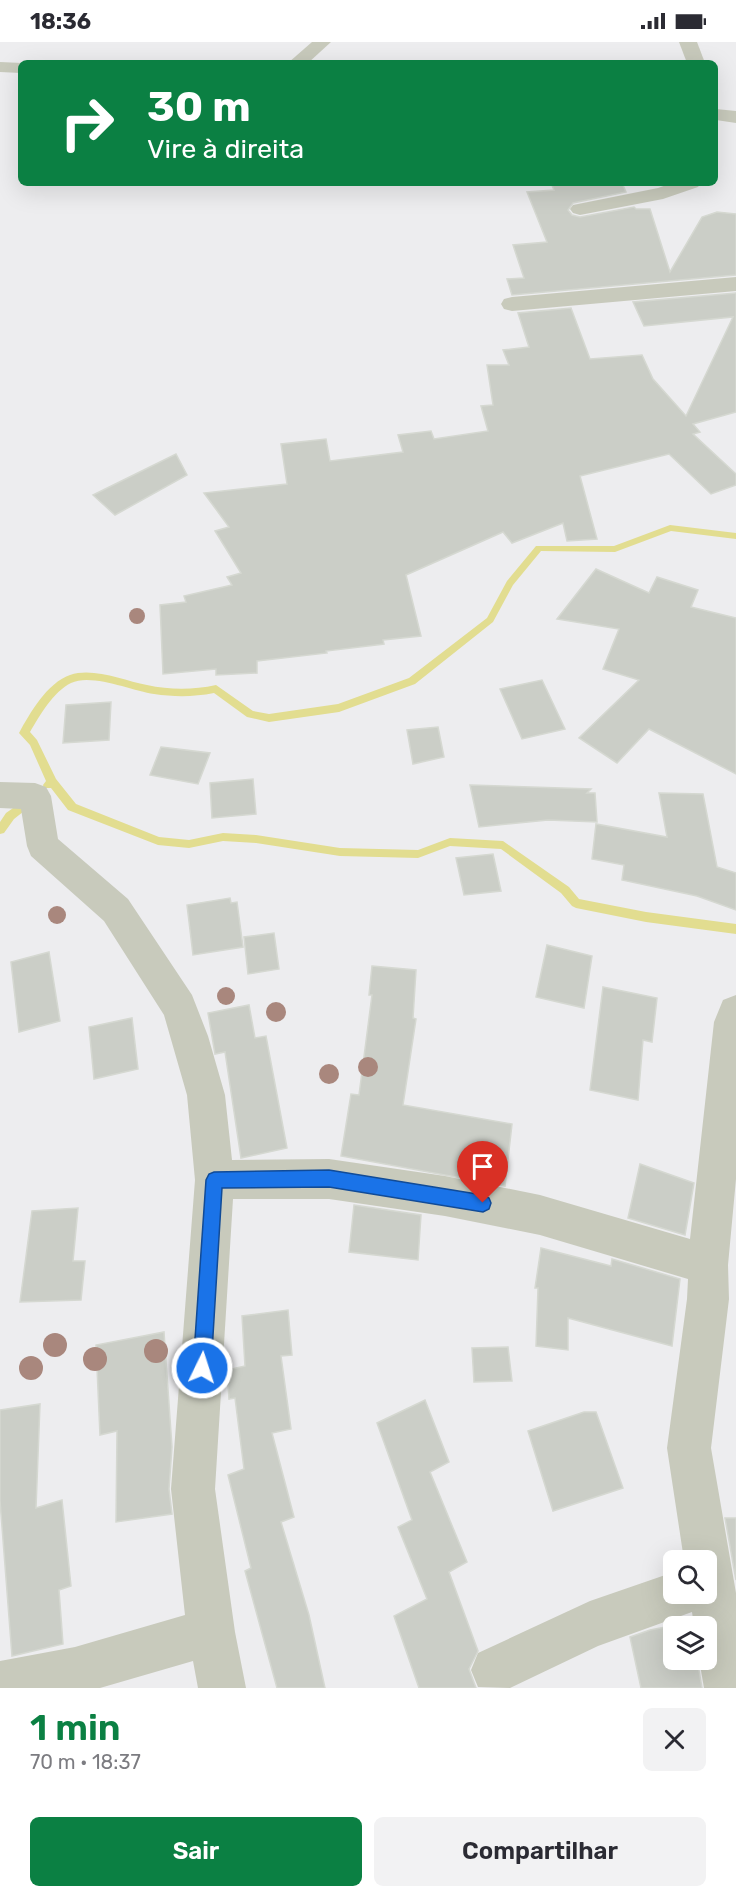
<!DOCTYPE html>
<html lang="pt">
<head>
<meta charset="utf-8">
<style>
	:root { --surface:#fff; --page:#f2f2f3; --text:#2b2b33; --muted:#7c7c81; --accent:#0b8043 }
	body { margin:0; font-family:Rubik,sans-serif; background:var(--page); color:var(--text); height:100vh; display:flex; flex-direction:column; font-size:22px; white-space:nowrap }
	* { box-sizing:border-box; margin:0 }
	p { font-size:20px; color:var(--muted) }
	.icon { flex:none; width:33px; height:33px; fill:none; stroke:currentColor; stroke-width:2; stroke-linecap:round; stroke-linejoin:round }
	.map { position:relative; height:1646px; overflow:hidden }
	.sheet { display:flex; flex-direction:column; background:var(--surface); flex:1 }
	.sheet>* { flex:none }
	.hud { position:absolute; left:18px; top:18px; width:700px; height:126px; border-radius:9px; box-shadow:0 6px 24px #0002; background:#0b8043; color:#fff; overflow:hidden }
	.controls { position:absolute; left:663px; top:1508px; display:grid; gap:12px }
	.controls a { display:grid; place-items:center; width:54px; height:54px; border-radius:9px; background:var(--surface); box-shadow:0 6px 24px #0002; font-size:30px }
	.pin { position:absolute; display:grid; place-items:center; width:51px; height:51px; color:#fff; margin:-62px -26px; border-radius:50% 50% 50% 0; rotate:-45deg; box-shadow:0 0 6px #0007 }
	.pin .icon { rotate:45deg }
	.me { position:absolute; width:66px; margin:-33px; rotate:4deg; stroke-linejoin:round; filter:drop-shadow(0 0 4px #0008) }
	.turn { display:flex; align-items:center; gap:21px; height:126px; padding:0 30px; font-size:27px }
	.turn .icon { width:78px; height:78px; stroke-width:2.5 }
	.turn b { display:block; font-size:42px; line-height:51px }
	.round { display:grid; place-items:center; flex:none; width:63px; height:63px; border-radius:9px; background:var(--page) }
	.headline { display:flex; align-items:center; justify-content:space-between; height:102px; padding:0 30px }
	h1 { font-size:36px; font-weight:600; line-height:45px; color:var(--accent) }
	.button { display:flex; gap:12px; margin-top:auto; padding:12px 30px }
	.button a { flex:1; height:69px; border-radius:9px; background:var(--accent); color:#fff; font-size:24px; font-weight:600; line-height:69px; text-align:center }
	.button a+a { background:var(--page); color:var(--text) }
	.status { display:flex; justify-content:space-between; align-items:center; height:42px; padding:0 30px; background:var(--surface); direction:ltr }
	.status svg { height:16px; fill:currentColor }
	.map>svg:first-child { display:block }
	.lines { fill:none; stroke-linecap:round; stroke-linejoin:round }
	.stream { fill:#e2dd90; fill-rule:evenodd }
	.building { fill:#cbcec7; stroke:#d5d8d1; stroke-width:1.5 }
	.street { fill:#c8cabc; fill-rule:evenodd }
	.tree { fill:#a9877d }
	.route { fill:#1a73e8; stroke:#114b97; stroke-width:1.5 }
</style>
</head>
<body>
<div class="status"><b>18:36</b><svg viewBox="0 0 49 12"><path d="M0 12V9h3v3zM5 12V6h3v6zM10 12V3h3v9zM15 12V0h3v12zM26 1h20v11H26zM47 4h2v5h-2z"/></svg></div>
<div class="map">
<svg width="736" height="1646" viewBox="0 0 736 1646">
	<rect width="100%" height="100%" fill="#ededef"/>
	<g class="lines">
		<g class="stream">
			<path d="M 670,483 L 736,491 L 736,497 L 671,489 L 615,510 L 541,509 L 513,543 L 493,580 L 415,642 L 339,670 L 269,680 L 247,675 L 214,651 C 194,655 174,655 154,652 C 132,649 92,631 71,641 C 53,650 40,673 30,690 L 37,698 L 56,737 L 76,762 L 159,795 L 189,798 L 223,791 L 256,793 L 340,806 L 418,808 L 450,796 L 503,799 L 569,845 L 579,857 L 646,870 L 736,882 L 736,892 L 646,880 L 576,866 L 572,864 L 561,851 L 501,807 L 450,804 L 418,816 L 340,814 L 256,801 L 223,799 L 189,806 L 158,803 L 68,768 L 51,746 L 44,746 L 43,743 L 46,739 L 30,703 L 19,691 C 30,671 47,641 70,633 C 94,625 124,639 147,643 C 170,648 193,648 216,643 L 253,669 L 269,672 L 338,662 L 409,636 L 487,576 L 507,539 L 536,504 L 614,504 Z"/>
			<polygon points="29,755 33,756 34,759 33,762 14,777 4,791 0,792 0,780 6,771"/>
		</g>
	</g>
	<g class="building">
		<polygon points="551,141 622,141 626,150 573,161 568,168 572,173 580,175 634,165 636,167 650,167 670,230 702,175 717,170 736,172 736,233 512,253 507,237 524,236 513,203 547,200 527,150 554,148"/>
		<polygon points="736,251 736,370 693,382 700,390 693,392 736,432 736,443 711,452 669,412 580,434 597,497 567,499 563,481 512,501 503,490 406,533 421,594 383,598 384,602 326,609 327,611 257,619 257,631 216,633 216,627 163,632 160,563 186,560 184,554 232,543 227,535 241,531 215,489 229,485 204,451 287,442 281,402 326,397 330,419 403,410 398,393 431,389 434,397 488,389 481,364 493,363 487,323 509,323 503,308 529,305 518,271 571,266 590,317 642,313 653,337 686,374 733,275 644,284 633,260"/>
		<polygon points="176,412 187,433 115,473 93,453"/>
		<polygon points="596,527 649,551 657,535 698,548 691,565 736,576 736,732 649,687 617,721 579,696 639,638 603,627 619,587 557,577"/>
		<polygon points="542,638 565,687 522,697 500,647"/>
		<polygon points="111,660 109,698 63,701 66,663"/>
		<polygon points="438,685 444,715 413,722 407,688"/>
		<polygon points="161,705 210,711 198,742 150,733"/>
		<polygon points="253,737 256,772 212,776 210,741"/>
		<polygon points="470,743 591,747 587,751 595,751 597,780 548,778 479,785"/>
		<polygon points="659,751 703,752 717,825 736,831 736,868 697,854 622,838 624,823 592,817 596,782 667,795"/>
		<polygon points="493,812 501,849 464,853 456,816"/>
		<polygon points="230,856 231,861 237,860 243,905 193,913 187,863"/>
		<polygon points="274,891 279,927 248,932 244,895"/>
		<polygon points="547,903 592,914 584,966 536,955"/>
		<polygon points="49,910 60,979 19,990 11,920"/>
		<polygon points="372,924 416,928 413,976 416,977 403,1063 512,1082 505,1144 341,1114 351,1052 359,1053 372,953 369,953"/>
		<polygon points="603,945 657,956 652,1000 643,998 638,1058 590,1048"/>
		<polygon points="249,963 255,996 266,994 287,1106 241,1116 225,1010 215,1012 208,971"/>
		<polygon points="132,976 138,1027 94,1037 89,985"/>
		<polygon points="640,1122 694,1141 685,1193 628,1176"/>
		<polygon points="354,1163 421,1173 418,1218 349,1210"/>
		<polygon points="78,1166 73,1219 85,1219 81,1258 20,1260 32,1169"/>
		<polygon points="541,1206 611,1224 612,1217 680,1237 672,1304 568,1276 568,1308 536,1304 538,1246 535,1246"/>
		<polygon points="288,1268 292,1313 281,1314 291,1387 272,1391 294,1475 281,1480 309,1573 325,1646 277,1646 245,1529 251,1526 228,1433 244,1427 235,1356 229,1357 227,1328 245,1324 242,1274"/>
		<polygon points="164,1290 172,1405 169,1447 172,1472 116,1480 117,1389 100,1393 96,1303"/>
		<polygon points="508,1305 512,1339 474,1340 472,1306"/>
		<polygon points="425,1358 449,1420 430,1430 467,1520 449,1530 478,1609 469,1627 476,1646 419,1646 394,1574 427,1557 398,1485 412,1478 377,1381"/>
		<polygon points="40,1362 36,1466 62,1458 71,1544 59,1548 63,1602 12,1614 0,1459 0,1368"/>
		<polygon points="584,1370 596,1370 623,1446 553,1469 528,1389"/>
		<polygon points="725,1476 736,1476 736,1538"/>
		<polygon points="691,1580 692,1584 674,1584 674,1617 697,1617 702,1646 641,1646 630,1595 650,1588"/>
	</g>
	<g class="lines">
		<g class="street">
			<polygon points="312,0 331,0 308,21 288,21"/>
			<polygon points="679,0 697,0 705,21 687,21"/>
			<polygon points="0,20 22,21 21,31 0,30"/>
			<polygon points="716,67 736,69 736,81 716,78"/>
			<polygon points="672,141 701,141 698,145 663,157 580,173 573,171 570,167 573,163 658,146"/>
			<polygon points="736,235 736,249 512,269 504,267 501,262 504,257 512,255"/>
			<polygon points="0,740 35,741 46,745 51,754 58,797 128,857 192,953 208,994 225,1053 232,1118 329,1117 445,1134 540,1153 690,1197 714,980 723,958 736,953 736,1137 728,1223 729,1257 711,1406 736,1551 736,1646 704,1646 699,1617 706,1617 706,1584 694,1584 692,1570 598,1604 510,1646 478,1645 471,1628 478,1611 590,1559 674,1530 674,1551 706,1551 706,1518 684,1518 667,1406 687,1257 688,1237 540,1193 445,1174 329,1157 233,1157 215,1447 235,1590 246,1646 198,1646 193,1619 100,1646 0,1646 0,1619 75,1605 185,1573 171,1447 195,1138 187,1053 164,973 104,879 31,814 27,804 21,767 0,766"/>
		</g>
	</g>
	<g class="tree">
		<circle cx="137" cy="574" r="8"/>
		<circle cx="57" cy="873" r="9"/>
		<circle cx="226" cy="954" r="9"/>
		<circle cx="276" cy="970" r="10"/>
		<circle cx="368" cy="1025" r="10"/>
		<circle cx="329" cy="1032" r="10"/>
		<circle cx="55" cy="1303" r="12"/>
		<circle cx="156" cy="1309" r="12"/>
		<circle cx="95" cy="1317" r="12"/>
		<circle cx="31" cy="1326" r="12"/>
	</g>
	<polygon class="route" points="329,1128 483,1153 489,1156 491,1161 489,1167 483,1170 329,1145 222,1146 211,1326 208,1332 202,1335 196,1332 193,1326 206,1138 209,1132 214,1130"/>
</svg>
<div class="controls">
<a><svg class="icon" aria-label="search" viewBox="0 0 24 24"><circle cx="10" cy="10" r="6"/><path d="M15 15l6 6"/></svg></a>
<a><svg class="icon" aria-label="layers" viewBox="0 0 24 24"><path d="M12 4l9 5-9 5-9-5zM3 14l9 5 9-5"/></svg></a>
</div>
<div class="pin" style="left:483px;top:1161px;background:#d93025"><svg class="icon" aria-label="arrive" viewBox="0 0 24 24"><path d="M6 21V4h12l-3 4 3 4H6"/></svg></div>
<svg class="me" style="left:202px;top:1326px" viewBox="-20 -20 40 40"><circle r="17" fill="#1a73e8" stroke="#fff" stroke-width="3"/><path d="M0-11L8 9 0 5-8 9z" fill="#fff"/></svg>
<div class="hud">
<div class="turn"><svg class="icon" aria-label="right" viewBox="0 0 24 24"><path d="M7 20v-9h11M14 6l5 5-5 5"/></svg><div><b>30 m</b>Vire à direita</div></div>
</div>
</div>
<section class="sheet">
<div class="headline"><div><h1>1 min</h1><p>70 m · 18:37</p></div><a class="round"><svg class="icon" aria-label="close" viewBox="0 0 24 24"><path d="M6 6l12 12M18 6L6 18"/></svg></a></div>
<div class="button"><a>Sair</a><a>Compartilhar</a></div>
</section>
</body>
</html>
